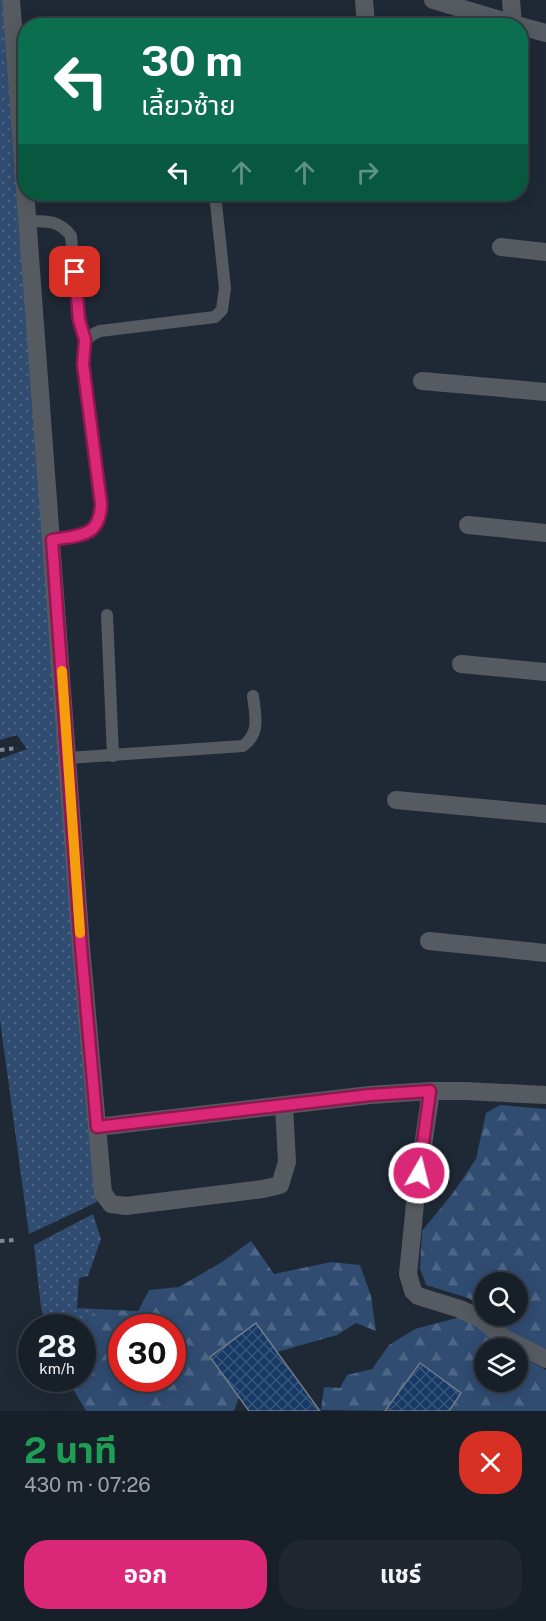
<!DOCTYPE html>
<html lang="th">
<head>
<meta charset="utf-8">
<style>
	:root { --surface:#171f28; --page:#202730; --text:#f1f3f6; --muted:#9ea2a8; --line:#363d45; --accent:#db2777 }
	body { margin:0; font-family:"Public Sans","Noto Sans Thai",sans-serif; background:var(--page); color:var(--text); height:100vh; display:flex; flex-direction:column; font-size:22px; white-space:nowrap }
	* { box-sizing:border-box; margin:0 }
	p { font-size:20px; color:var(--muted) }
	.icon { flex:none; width:33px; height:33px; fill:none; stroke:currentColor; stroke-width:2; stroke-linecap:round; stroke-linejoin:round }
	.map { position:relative; height:1411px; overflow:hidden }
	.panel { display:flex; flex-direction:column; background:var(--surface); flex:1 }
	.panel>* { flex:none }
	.hud { position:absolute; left:18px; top:18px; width:510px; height:183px; border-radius:24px; box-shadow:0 3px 15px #0003,0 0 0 2px var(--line); background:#0b6e4f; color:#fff; overflow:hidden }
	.controls { position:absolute; left:474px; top:1272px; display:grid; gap:12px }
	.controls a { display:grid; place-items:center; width:54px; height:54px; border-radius:50%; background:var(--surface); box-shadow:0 3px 15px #0003,0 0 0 2px var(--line); font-size:30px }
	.speed { position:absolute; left:18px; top:1314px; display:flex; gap:12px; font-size:30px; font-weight:700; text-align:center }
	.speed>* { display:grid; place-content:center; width:78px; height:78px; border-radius:50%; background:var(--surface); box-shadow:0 3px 15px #0003,0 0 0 2px var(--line); line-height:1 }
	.speed small { font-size:15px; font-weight:400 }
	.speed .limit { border:9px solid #d22; background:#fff; color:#111 }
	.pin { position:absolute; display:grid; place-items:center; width:51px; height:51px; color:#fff; margin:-26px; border-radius:12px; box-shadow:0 3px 9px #0006 }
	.me { position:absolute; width:66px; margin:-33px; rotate:8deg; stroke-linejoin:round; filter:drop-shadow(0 0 4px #0008) }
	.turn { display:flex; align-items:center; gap:21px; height:126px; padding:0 24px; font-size:27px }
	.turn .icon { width:78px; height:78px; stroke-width:2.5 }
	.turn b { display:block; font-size:42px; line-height:51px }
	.lanes { display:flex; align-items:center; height:57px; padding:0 24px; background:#0003; justify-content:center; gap:30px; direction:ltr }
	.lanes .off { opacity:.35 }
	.round { display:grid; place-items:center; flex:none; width:63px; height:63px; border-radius:24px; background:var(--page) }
	.head { display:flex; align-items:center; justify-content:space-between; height:102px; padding:0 24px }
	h1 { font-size:36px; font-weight:700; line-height:45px; color:#1e9e55 }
	.action { display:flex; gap:12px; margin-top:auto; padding:12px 24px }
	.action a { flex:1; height:69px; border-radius:24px; background:var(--accent); color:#fff; font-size:24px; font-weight:700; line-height:69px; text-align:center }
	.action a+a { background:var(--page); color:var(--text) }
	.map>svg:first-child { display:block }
	.grass { fill:url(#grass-dots) }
	.forest { fill:url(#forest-firs); fill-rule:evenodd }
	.building { fill:url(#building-cross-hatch); stroke:#707b8a; stroke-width:1.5 }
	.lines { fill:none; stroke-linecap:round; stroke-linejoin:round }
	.path { stroke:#7f8892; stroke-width:4; stroke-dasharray:4.5 4.5; stroke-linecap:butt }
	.lane { stroke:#565b61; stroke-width:12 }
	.street { stroke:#565b61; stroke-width:18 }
	.route-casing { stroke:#8e194d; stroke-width:15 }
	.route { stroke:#db2777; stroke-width:10 }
	.slow { stroke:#f59e0b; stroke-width:10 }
</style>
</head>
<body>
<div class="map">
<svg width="546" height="1411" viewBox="0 0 546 1411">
	<defs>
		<pattern id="grass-dots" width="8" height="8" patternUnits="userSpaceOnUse" patternTransform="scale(1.5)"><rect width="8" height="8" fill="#304c71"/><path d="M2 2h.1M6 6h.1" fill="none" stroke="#4e6686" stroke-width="1.8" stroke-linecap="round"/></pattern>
		<pattern id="forest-firs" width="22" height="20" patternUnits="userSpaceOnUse" patternTransform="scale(1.5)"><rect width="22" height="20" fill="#304c71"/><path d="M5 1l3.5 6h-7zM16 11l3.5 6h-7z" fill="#4e6686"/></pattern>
		<pattern id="building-cross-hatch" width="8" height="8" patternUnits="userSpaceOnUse" patternTransform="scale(1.5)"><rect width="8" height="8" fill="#173965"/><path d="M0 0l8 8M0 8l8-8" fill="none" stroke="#39567c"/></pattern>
	</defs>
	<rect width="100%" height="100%" fill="#1f2935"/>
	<g class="grass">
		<polygon points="0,0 2,0 68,862 97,1202 29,1234 0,1020 0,759 27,749 17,735 0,740"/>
		<polygon points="93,1214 101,1239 88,1276 79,1278 77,1308 96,1309 82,1327 46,1327 41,1307 34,1245"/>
	</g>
	<g class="forest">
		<polygon points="500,1105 546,1109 546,1349 507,1330 493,1316 518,1316 518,1282 484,1282 484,1307 468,1298 426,1285 420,1268 422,1231 453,1193 476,1159 486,1113"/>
		<path d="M 251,1241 L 274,1274 L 331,1262 L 360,1265 L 371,1296 L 376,1331 L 356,1323 L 337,1335 L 277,1352 L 256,1324 L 210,1357 L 239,1397 L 234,1411 L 86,1411 L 70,1384 L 70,1379 L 82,1378 L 82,1327 L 96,1309 L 138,1311 L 149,1290 L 179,1287 L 222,1262 ZM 122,1328 L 172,1328 L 172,1378 L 122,1378 Z"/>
		<polygon points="460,1317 483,1329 508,1348 484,1348 484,1382 518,1382 518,1355 546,1370 546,1411 449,1411 420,1363 385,1411 321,1410 324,1387 340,1388 347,1375 372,1369 389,1345 415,1329"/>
	</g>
	<g class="building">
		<polygon points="256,1323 277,1352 320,1411 249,1411 210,1357"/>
		<polygon points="420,1363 461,1393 449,1411 385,1411"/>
	</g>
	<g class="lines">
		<g class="path">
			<polyline points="0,750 18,748"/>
			<polyline points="0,1241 15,1240"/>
		</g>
		<g class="lane">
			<path d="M 28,221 C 46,221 59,220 71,236 L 77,304 L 85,341"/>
			<path d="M 52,540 C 79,535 100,538 101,504 L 83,364 C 82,348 83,337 100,331 L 215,317 L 222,310 L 225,288 L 215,194"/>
			<polyline points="107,615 113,756"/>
			<path d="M 68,758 L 243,746 C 261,733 255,715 253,696"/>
		</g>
		<g class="street">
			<polyline points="11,0 81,947 103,1193 111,1204 126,1206 263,1189 280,1185 287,1162 284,1106"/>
			<polyline points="364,0 366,26"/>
			<polyline points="433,0 520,26"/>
			<polyline points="511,0 513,24"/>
			<polyline points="520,26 546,33"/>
			<polyline points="501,247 546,252"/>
			<polyline points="422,381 546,392"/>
			<polyline points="468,525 546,533"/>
			<polyline points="461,664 546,672"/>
			<polyline points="396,800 546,814"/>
			<polyline points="429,941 546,953"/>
			<polyline points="431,1091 416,1194 408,1274 413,1291 418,1296 460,1309 481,1319 504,1338 546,1359"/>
			<polyline points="97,1127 370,1095 431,1091 465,1091 546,1095"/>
		</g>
	</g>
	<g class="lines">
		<defs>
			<path id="route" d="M 75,272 L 79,320 L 85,340 L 83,364 L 101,504 C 100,538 79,535 52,540 L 81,947 L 97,1127 L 370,1095 L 430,1091 L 419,1173"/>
		</defs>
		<use href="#route" class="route-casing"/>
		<use href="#route" class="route"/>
		<polyline class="slow" points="62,671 80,933"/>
	</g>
</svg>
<div class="controls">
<a><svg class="icon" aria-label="search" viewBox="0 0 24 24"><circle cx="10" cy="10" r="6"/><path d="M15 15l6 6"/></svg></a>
<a><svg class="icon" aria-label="layers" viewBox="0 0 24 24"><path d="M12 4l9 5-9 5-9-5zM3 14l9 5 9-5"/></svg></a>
</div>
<div class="speed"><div>28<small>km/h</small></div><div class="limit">30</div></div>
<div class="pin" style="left:75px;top:272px;background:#d93025"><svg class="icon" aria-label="arrive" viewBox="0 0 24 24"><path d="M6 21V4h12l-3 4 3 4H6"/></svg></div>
<svg class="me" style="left:419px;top:1173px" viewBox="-20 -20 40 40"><circle r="17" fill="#db2777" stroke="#fff" stroke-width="3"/><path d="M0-11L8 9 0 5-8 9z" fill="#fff"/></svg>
<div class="hud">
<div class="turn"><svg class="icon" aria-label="left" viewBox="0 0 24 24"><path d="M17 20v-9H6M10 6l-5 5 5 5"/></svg><div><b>30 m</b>เลี้ยวซ้าย</div></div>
<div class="lanes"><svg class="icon" aria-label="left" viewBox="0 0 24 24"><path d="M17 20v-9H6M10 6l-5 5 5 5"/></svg><svg class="icon off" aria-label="ahead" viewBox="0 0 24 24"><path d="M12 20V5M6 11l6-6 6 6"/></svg><svg class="icon off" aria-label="ahead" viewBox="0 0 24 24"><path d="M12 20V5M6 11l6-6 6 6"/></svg><svg class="icon off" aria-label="right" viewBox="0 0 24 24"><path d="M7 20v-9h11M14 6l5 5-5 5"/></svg></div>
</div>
</div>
<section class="panel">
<div class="head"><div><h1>2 นาที</h1><p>430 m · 07:26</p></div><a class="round" style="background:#d93025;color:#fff"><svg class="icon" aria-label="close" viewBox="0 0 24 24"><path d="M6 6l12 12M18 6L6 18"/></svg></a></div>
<div class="action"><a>ออก</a><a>แชร์</a></div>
</section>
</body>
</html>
